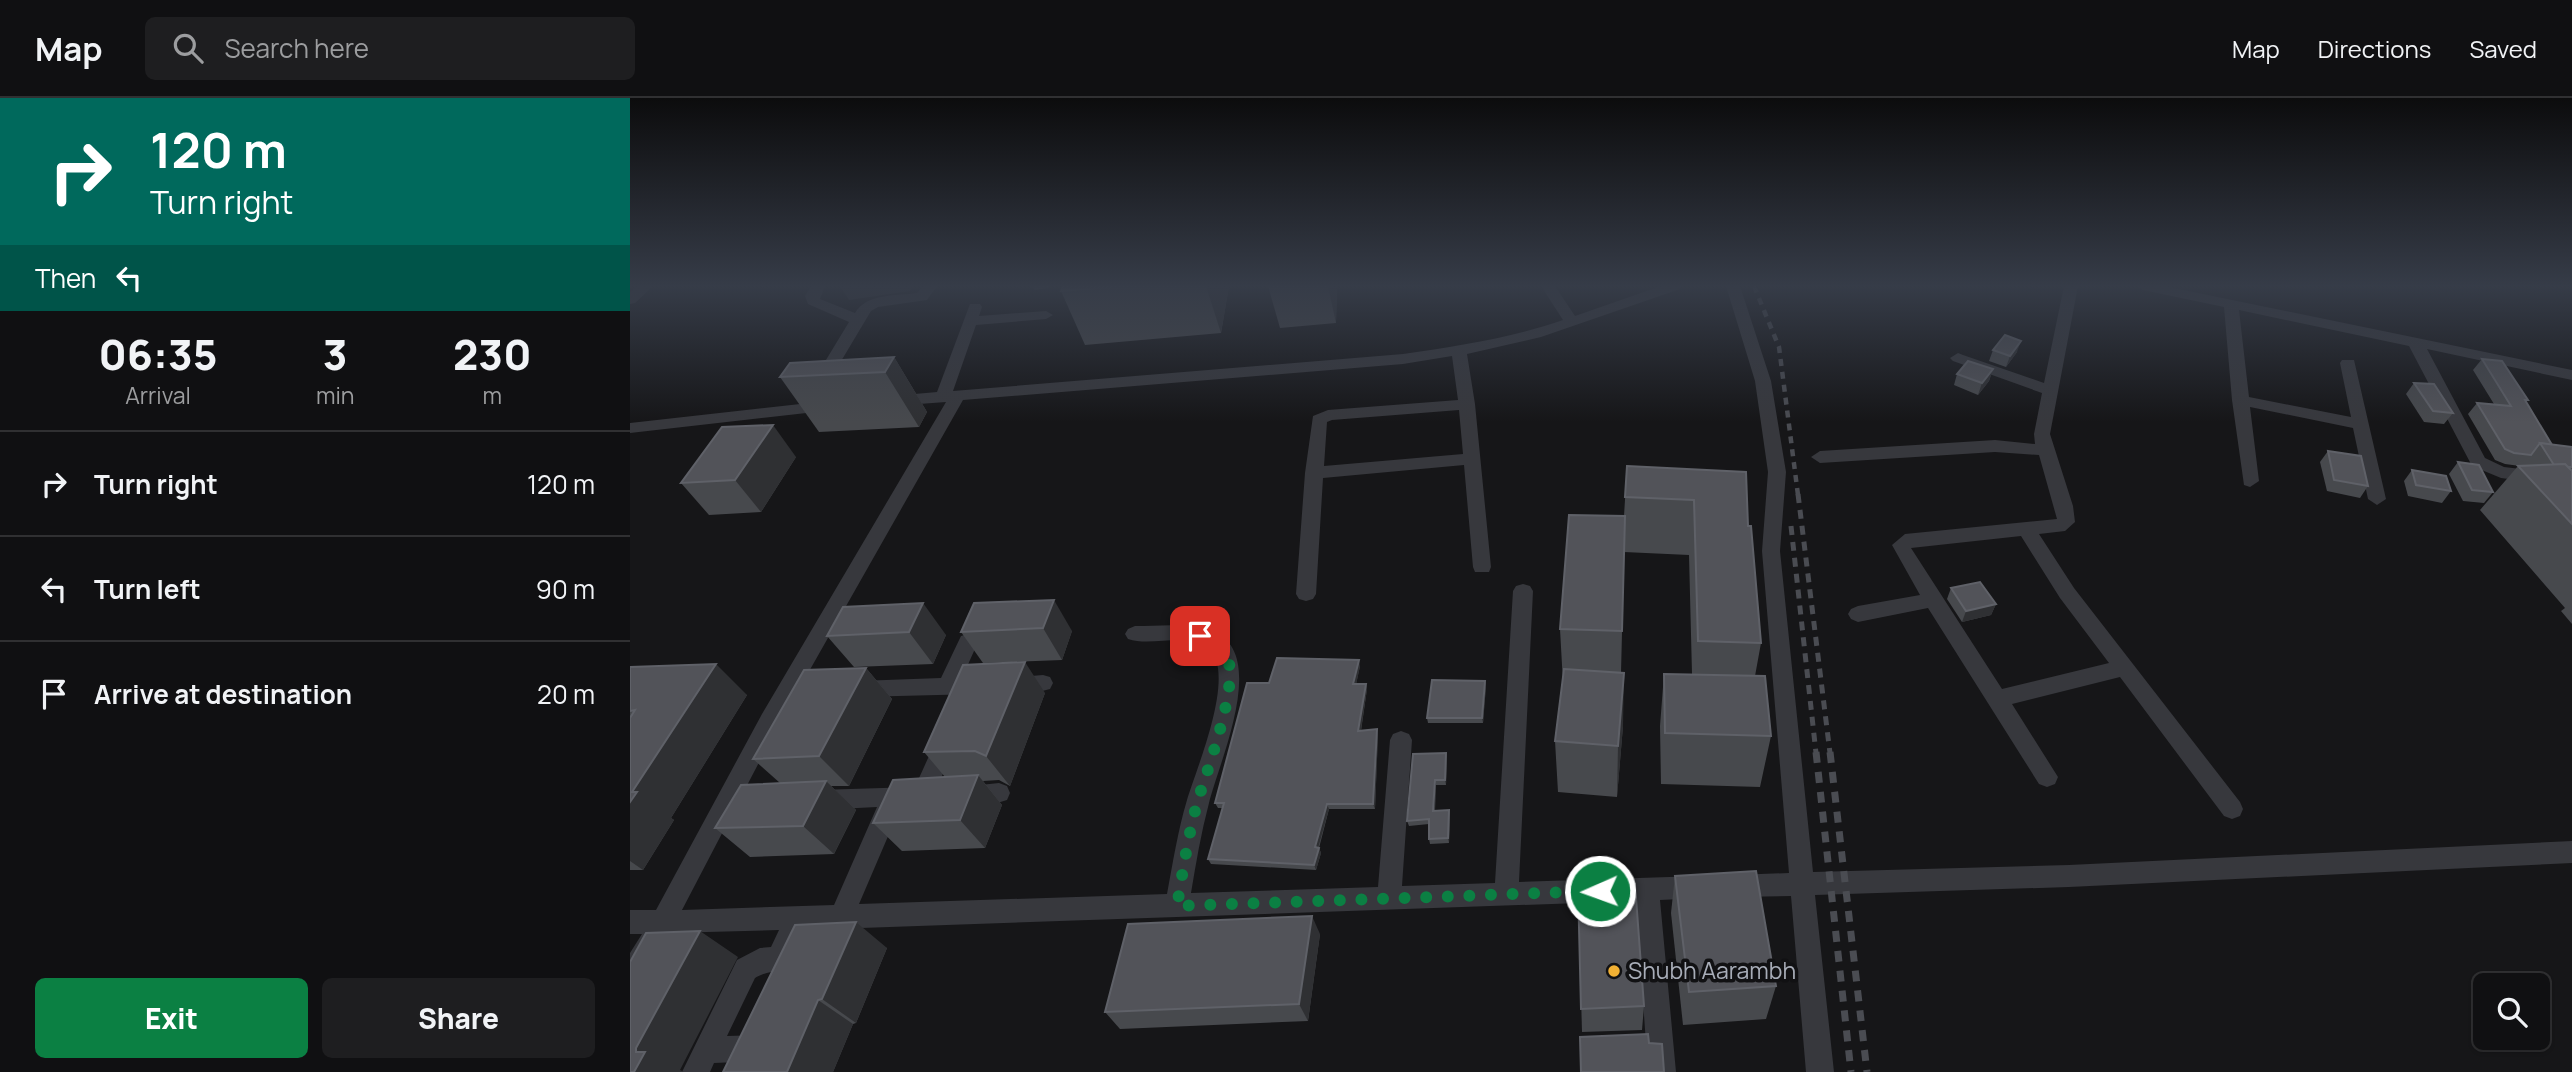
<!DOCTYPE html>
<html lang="en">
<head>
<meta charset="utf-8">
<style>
	:root { --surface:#101012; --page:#1e1e20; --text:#f1f3f6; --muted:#9c9d9f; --line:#303032; --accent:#0b8043 }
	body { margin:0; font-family:Manrope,sans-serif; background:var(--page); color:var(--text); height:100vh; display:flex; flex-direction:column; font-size:26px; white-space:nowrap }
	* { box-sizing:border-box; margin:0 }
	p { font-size:23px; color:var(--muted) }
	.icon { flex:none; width:38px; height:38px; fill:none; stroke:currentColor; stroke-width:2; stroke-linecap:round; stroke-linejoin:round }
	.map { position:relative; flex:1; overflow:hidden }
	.details { display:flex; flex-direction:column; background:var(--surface); width:630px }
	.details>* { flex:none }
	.banner { background:#00695c; color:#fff; overflow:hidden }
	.tools { position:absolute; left:1843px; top:875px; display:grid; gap:14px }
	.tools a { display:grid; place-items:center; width:77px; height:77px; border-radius:10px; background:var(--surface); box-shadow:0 2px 5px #0004,0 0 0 2px var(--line); font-size:35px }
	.pin { position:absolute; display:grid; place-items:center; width:60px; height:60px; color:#fff; margin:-30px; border-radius:14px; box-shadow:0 4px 10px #0006 }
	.me { position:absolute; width:77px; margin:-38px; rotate:268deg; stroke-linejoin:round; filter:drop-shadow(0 0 5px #0008) }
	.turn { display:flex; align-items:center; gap:24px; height:147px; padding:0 35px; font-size:32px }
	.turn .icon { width:91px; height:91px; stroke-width:2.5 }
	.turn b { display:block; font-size:49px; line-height:60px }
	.then { display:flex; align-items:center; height:66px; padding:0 35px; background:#0003; gap:14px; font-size:26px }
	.eta { display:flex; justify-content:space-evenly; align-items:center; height:119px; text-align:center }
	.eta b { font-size:42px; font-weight:800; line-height:49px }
	.button { display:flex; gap:14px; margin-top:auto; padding:14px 35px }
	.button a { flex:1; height:80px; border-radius:10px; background:var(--accent); color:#fff; font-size:28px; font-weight:800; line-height:80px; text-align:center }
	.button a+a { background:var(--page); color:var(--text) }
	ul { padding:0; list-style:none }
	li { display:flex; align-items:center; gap:21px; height:105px; padding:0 35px; border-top:2px solid var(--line) }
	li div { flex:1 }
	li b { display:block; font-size:26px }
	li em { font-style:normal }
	header { display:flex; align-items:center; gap:42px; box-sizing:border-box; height:98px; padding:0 35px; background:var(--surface); border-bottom:2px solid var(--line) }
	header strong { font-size:33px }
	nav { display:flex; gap:38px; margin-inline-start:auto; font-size:24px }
	.search { width:490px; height:63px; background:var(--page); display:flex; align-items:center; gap:18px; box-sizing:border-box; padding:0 24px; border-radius:10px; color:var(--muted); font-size:26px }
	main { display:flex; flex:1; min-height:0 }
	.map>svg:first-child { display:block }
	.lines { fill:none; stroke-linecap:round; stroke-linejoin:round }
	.minor { fill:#37383d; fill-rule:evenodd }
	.rail-far2 { stroke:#4a4c52; stroke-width:4.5; stroke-dasharray:7 6; stroke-linecap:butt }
	.rail-far1 { stroke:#4a4c52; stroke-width:5; stroke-dasharray:9 7; stroke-linecap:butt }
	.rail { stroke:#4a4c52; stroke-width:7; stroke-dasharray:11 9; stroke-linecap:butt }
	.wall { fill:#47494d }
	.shaded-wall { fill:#2f3033 }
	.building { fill:#525359; stroke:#5f6168; stroke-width:2 }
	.route { stroke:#0b8043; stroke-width:12; stroke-dasharray:0 21.6 }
	.poi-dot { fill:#f2b134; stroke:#111113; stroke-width:2.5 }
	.labels { text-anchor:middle; stroke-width:7; stroke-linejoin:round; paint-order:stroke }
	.near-poi-label { font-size:23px; fill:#a8adb8; stroke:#111113; text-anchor:start }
</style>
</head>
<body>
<header>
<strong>Map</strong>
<div class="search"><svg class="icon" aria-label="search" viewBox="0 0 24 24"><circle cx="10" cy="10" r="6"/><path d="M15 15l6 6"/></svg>Search here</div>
<nav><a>Map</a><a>Directions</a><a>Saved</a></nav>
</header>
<main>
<section class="details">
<div class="banner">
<div class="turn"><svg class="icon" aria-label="right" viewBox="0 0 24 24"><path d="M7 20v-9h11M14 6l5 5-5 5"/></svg><div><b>120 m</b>Turn right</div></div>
<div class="then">Then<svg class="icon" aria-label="left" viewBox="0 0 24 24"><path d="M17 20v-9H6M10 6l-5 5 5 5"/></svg></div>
</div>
<div class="eta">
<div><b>06:35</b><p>Arrival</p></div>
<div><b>3</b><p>min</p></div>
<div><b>230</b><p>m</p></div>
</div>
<ul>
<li><svg class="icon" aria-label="right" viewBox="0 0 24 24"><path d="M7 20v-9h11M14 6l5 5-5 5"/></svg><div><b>Turn right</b></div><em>120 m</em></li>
<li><svg class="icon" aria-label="left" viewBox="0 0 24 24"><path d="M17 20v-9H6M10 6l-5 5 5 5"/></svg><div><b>Turn left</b></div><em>90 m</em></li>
<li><svg class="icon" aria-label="arrive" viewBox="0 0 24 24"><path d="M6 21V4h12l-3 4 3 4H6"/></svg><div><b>Arrive at destination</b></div><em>20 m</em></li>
</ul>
<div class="button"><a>Exit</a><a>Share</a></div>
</section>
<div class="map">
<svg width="1942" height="974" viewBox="0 0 1942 974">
	<rect width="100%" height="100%" fill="#161618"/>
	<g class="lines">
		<g class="minor">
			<polygon points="7,188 23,188 5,205 0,206 0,194"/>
			<path d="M 181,188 L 195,188 L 190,201 L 225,215 C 237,195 266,198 287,195 L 293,188 L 307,188 L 297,202 L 248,209 L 241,213 L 198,285 L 190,290 L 182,285 L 219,224 L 178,206 L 175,198 Z"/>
			<path d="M 911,188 L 925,188 L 945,218 L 1031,188 L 1052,188 L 1050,191 L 911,239 L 837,256 L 845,306 L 861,469 L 859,474 L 845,474 L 843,469 L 834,367 L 693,380 L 686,496 L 683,501 L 676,503 L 669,501 L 666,496 L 675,375 L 683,318 L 698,312 L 828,302 L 822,258 L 773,266 L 333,302 L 148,628 L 52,812 L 204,807 L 247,709 L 188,712 L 180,709 L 177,702 L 180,695 L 188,692 L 285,689 L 308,638 L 316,635 L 324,638 L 327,644 L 300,705 L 271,708 L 229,806 L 537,796 C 543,764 548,732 557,702 C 566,671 609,572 577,549 C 555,534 522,549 498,541 L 495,536 L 498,531 L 505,528 C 532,528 565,523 590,537 C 635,565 588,667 579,705 C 571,735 566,765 561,795 L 748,789 L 760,642 L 763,636 L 771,633 L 779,636 L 782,642 L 772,788 L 865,785 L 883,493 L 886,488 L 893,486 L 900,488 L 903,493 L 889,784 L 1070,778 L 1079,781 L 1082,789 L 1079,797 L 1070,800 L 1030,802 L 1046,974 L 1018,974 L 1006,803 L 174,832 L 167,849 L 181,855 L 185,864 L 181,873 L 172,876 C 158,871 137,872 125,880 L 97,938 L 131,937 L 140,941 L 144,950 L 140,959 L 131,963 L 84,965 L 80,974 L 52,974 L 107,862 L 130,850 L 141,849 L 149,832 L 39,835 L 9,888 L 0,892 L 0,855 L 12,836 L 0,836 L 0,812 L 26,812 L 132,616 L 316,304 L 262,308 L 254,303 L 262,298 L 307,294 L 340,206 L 350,206 L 352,209 L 349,218 L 416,213 L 423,217 L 416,221 L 346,227 L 323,293 L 773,256 C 827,248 881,240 933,222 ZM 829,312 L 833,356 L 694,368 L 697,324 L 702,322 Z"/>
			<polygon points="1096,188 1110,188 1141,283 1156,374 1150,453 1183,774 1439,767 1942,743 1942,765 1439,789 1185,797 1204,974 1176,974 1161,798 1104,799 1095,796 1092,788 1095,780 1104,777 1159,775 1132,453 1138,374 1125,283"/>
			<path d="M 1434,188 L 1448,188 L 1420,336 L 1443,408 L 1445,424 L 1435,433 L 1409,436 L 1444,490 L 1610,704 L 1613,711 L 1610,718 L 1602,721 L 1594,718 L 1490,579 L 1382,606 L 1428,679 L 1425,686 L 1417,689 L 1409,686 L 1298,510 L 1228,524 L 1221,521 L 1218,516 L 1221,511 L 1228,508 L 1290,497 L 1262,447 L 1275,436 L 1427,421 L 1409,357 L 1365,354 L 1190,365 L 1181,359 L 1190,353 L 1365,342 L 1405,346 L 1404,336 L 1412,295 L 1323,263 L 1320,260 L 1328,255 L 1333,257 L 1414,285 ZM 1391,438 L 1430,500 L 1479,565 L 1372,591 L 1281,450 Z"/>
			<polygon points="1506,188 1534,188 1942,272 1942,282 1797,251 1855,360 1874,369 1942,377 1942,389 1871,380 1842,368 1779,248 1609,212 1619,299 1721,319 1710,265 1712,262 1724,262 1756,401 1747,407 1738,401 1723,330 1620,309 1629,383 1620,389 1614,387 1602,302 1594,209 1513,192"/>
			<polygon points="197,303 205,308 203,312 0,335 0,325"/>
			<polygon points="338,536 345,538 348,544 332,580 355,582 358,588 355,594 348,596 228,599 221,597 218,591 221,585 228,583 311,580 331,538"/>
			<path d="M 413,577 L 420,579 L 423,585 L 420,591 C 407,595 388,596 375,592 L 372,586 L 375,580 Z"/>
			<path d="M 369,685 L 377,688 L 380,695 L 377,702 C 364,707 345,708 331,703 L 328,696 L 331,689 Z"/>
		</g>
		<polyline class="rail-far2" points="1124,188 1149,249 1168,397"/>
		<g class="rail-far1">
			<polyline points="1168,396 1200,655"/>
			<polyline points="1161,428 1186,655"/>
		</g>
		<g class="rail">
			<polyline points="1186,654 1221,974"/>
			<polyline points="1200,654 1237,974"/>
		</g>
	</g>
	<g class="wall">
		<polygon points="402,188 420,188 419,190 404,192"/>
		<polygon points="433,188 599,188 591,235 455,247 431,193"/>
		<polygon points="638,188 707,188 706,225 650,230"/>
		<polygon points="1363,252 1387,254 1376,269 1359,263"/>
		<polygon points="264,259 297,314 289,329 189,334 150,279"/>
		<polygon points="1852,261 1898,302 1896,303 1922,347 1942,349 1942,526 1931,513 1935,510 1850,412 1888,368 1890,368 1875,366 1865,362 1838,316 1847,305 1864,306 1843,272"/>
		<polygon points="1363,271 1359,283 1348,297 1324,287 1327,276"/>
		<polygon points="1784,285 1823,315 1814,326 1794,324 1776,296"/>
		<polygon points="1698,353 1738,388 1730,400 1697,393 1690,364"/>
		<polygon points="166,359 131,414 79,417 51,385"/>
		<polygon points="1828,364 1863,394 1854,405 1833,403 1819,376"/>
		<polygon points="997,368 1118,428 1131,545 1125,578 1141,638 1130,689 1031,686 1030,628 1034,576 1062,576 1059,457 994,454 991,575 993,628 987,699 928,694 925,643 933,585 930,531 994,418"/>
		<polygon points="1782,372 1821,393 1812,405 1778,398 1774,383"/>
		<polygon points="1321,490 1366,506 1361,517 1332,524 1317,501"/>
		<polygon points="344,505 442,533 432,562 353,565 331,534"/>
		<polygon points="213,509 316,537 303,566 224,569 197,538"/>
		<polygon points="730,568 726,586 736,586 737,591 731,633 748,637 745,711 699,711 689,750 691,755 686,772 581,766 578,761 593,710 588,710 585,705 639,585"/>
		<polygon points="0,569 117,597 41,720 44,722 13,772 0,772"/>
		<polygon points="236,570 262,601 219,688 201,688 226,712 204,756 120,759 85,730 150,685 123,661"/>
		<polygon points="855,583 856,588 853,625 798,625 797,620"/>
		<polygon points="415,595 380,688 369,682 353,683 372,707 355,750 272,753 243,725 315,679 294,654"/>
		<polygon points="816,655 817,660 816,687 806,687 805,713 819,712 820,718 819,745 800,746 799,741 799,726 779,728 777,723"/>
		<polygon points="1045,778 1146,888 1136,921 1053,927 1041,815"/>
		<polygon points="948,788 1014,908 1012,932 952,934"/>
		<polygon points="165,827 257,850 226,925 223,926 203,974"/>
		<polygon points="690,836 678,923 490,931 475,914"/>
	</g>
	<g class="shaded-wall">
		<polygon points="210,188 282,188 280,193 219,202"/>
		<polygon points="576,188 599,188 591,235"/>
		<polygon points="698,188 707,188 706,225"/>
		<polygon points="1391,243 1387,254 1376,269 1380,258"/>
		<polygon points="264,259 297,314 289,329 255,274"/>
		<polygon points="1363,271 1359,283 1348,297 1352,285"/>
		<polygon points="143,327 166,359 131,414 105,382"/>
		<polygon points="424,502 442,533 432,562 413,530"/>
		<polygon points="293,505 316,537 303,566 279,534"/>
		<polygon points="1366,506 1361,517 1332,524 1336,513"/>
		<polygon points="729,562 730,568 725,592 723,586"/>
		<polygon points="395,564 415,595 380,688 356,658"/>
		<polygon points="86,566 117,597 41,720 44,722 13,772 0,763 0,704 2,694"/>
		<polygon points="236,570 262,601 219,688 189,658"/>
		<polygon points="994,575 993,628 987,699 988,648"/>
		<polygon points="855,583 856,588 853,625 852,620"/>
		<polygon points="736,586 737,591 730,638 728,633"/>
		<polygon points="747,631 748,637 745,711 743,706"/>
		<polygon points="816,655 817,660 816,687 815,682"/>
		<polygon points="348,677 372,707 355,750 330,722"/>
		<polygon points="805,682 806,687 804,719 803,713"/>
		<polygon points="196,683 226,712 204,756 173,728"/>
		<polygon points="697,706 699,711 687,754 685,749"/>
		<polygon points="819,712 820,718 819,745 818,740"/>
		<polygon points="689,750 691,755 686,772 684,767"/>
		<polygon points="682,818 690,836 678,923 669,906"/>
		<polygon points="226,824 257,850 226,925 192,901"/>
		<polygon points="70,833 108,859 50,972 54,974 4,974 6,950"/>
		<polygon points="188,902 223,926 203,974 157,974"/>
	</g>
	<g class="building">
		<polygon points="433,188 489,188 431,193"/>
		<polygon points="1375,237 1391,243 1380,258 1363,252"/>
		<polygon points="264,259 255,274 150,279 160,265"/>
		<polygon points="1852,261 1872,263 1898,302 1895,302 1922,347 1910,345 1901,357 1884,355 1875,351 1847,305 1881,308"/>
		<polygon points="1338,263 1363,271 1352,285 1327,276"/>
		<polygon points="1784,285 1804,286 1823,315 1803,313"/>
		<polygon points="143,327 105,382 51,385 92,329"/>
		<polygon points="1910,345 1942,349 1942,369 1938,369 1935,366 1924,367"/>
		<polygon points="1698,353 1731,358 1738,388 1704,382"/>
		<polygon points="1828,364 1849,367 1863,394 1842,392"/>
		<polygon points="1935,366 1942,373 1942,426 1888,368"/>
		<polygon points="997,368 1116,374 1118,428 1121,428 1131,545 1068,543 1064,402 995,399"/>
		<polygon points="1782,372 1816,378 1821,393 1786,387"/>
		<polygon points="939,417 995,418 992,533 930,531"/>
		<polygon points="1350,484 1366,506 1336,513 1321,490"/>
		<polygon points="424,502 413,530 331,534 344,505"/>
		<polygon points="293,505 279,534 197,538 213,509"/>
		<polygon points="647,560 729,562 723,586 736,586 728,633 747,631 743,706 697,706 685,749 689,750 684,767 578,761 594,705 585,705 617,585 639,585"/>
		<polygon points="395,564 356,658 345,653 294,654 333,567"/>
		<polygon points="86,566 2,694 7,694 0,704 0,620 5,612 0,613 0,569"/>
		<polygon points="236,570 189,658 123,661 174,572"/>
		<polygon points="934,571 994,575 988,648 925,643"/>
		<polygon points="1034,576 1135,578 1141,638 1035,635"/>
		<polygon points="802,582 855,583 852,620 797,620"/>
		<polygon points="816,655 815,682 805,682 803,713 819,712 818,740 799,741 799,721 777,723 783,656"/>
		<polygon points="348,677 330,722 243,725 263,682"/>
		<polygon points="196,683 173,728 85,730 111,687"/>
		<polygon points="1126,773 1146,888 1059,894 1045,778"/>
		<polygon points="1005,786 1014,908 951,911 948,788"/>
		<polygon points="682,818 669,906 475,914 498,826"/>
		<polygon points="226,824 192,901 188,902 157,974 93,974 165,827"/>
		<polygon points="70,833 6,950 6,954 15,954 4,974 0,974 0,864 16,835"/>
		<polygon points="1018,936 1019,945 1032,946 1034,974 951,974 950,939"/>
	</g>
	<linearGradient id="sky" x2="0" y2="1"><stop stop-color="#0c0c0d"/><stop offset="0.58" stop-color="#363c48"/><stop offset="1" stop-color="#363c48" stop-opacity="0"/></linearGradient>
	<rect width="1942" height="324" fill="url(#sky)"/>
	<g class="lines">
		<path class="route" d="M 570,538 C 582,543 593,549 598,562 C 608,589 577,673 568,702 C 558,737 553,773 547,808 L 970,793"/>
	</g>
	<circle class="poi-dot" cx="984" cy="873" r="7"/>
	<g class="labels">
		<g class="near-poi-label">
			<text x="998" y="881">Shubh Aarambh</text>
		</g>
	</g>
</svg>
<div class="tools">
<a><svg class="icon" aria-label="search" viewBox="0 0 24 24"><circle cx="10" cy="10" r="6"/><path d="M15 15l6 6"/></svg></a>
</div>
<div class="pin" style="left:570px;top:538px;background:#d93025"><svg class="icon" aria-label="arrive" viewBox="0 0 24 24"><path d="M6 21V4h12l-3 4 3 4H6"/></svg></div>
<svg class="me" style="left:970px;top:793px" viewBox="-20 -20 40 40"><circle r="17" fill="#0b8043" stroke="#fff" stroke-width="3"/><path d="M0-11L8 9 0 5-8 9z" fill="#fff"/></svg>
</div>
</main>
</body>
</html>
